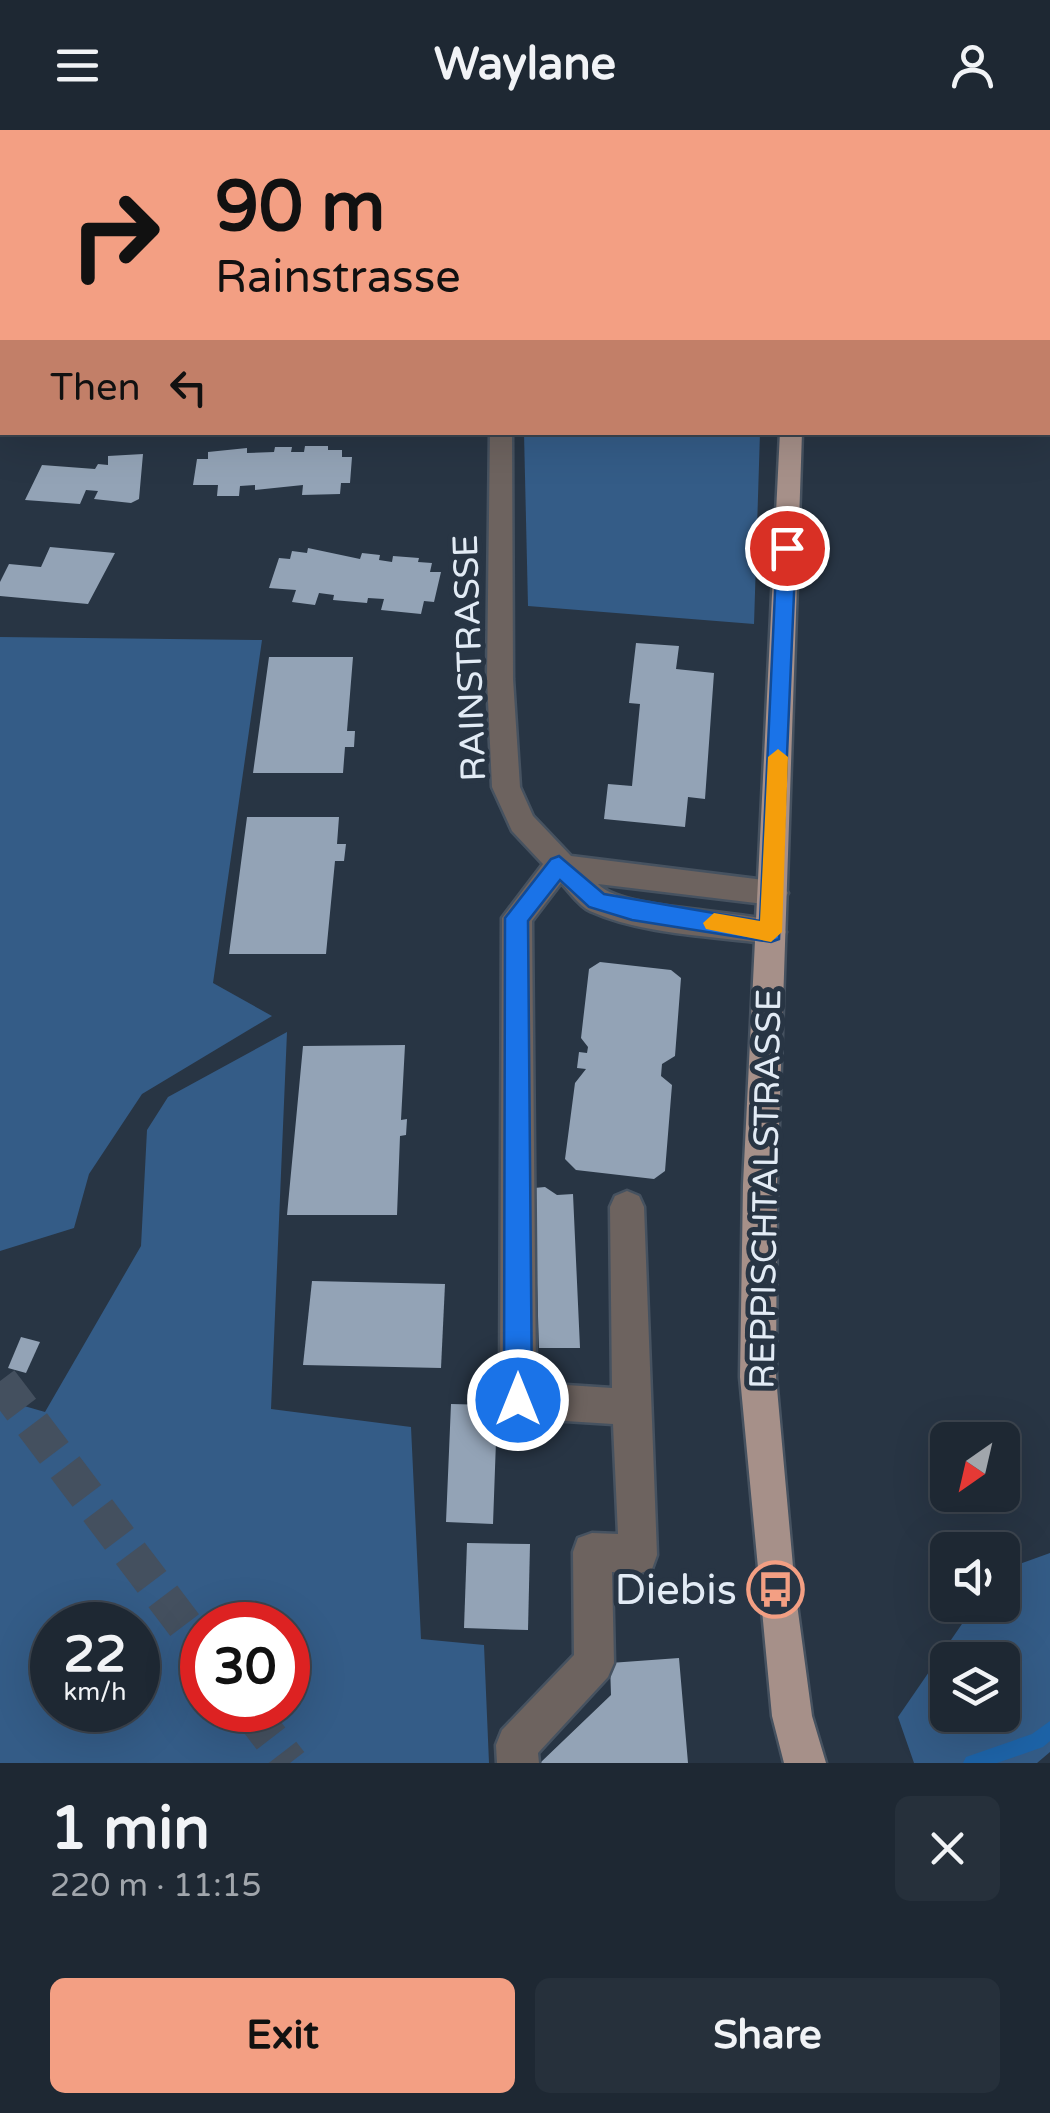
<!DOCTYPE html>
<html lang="en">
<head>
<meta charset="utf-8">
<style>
	:root { --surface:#1e2833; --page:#26303b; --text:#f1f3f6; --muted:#a1a6ac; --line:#3c444e; --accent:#f39f83 }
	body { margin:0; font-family:"Varela Round",sans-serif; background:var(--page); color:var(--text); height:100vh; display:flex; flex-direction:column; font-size:38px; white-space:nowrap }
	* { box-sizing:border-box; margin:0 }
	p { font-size:32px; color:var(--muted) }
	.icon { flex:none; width:55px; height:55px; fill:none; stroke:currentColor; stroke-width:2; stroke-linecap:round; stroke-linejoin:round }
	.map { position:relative; height:1633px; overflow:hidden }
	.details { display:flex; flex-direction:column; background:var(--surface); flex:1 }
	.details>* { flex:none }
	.hud { position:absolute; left:0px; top:0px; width:1050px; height:305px; box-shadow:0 10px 40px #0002,0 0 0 2px var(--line); background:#f39f83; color:#111; overflow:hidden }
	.needle { width:65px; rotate:214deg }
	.buttons { position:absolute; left:930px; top:1292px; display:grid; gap:20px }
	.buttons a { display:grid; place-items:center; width:90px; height:90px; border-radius:15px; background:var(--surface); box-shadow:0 10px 40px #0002,0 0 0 2px var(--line); font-size:50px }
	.speed { position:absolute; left:30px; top:1472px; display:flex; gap:20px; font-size:50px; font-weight:700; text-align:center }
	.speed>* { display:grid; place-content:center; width:130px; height:130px; border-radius:50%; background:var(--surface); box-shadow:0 10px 40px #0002,0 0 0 2px var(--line); line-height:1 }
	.speed small { font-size:25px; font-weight:400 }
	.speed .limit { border:15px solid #d22; background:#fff; color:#111 }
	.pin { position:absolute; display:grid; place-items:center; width:85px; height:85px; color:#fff; margin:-42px; border:5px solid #fff; border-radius:50%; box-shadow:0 2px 10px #0007 }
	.me { position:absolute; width:110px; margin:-55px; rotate:0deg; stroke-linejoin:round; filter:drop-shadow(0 0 8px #0008) }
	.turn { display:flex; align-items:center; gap:35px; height:210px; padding:0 50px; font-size:45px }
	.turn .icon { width:130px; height:130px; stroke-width:2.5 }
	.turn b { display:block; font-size:70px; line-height:85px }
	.then { display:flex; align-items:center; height:95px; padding:0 50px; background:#0003; gap:20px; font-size:38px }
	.round { display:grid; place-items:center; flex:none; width:105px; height:105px; border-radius:15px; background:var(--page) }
	.head { display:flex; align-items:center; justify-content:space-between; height:170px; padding:0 50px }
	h1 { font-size:60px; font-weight:800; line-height:75px }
	.primary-button { display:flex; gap:20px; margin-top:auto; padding:20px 50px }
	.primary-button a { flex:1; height:115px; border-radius:15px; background:var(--accent); color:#111; font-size:40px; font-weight:800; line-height:115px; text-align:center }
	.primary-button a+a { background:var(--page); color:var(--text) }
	header { display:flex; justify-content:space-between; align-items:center; height:130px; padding:0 50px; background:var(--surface); font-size:45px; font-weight:800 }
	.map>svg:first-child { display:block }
	.green { fill:#345c87; fill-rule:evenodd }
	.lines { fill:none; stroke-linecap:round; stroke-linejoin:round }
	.stream { fill:#1d63a7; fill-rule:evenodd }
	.building { fill:#93a3b6 }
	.highway-tunnel { stroke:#44505f; stroke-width:36; stroke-dasharray:36 18; stroke-linecap:butt }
	.minor-casing { stroke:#465260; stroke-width:5 }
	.major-casing { stroke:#465260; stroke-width:5 }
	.minor { fill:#6d635f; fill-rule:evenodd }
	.major { fill:#a69089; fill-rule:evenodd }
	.route { fill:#1a73e8; stroke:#114b97; stroke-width:2.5 }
	.slow { fill:#f59e0b }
	.labels { text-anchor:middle; stroke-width:10; stroke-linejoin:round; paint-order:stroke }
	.street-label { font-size:35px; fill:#e2ebf5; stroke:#283544 }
	.near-poi-label { font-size:42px; fill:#e2ebf5; stroke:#283544; text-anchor:end }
</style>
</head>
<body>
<header><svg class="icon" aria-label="menu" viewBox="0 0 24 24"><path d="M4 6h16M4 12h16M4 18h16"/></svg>Waylane<svg class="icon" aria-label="person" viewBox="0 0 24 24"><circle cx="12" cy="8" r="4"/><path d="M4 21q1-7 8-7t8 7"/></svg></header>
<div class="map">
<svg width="1050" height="1633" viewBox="0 0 1050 1633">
	<rect width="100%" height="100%" fill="#283544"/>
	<g class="green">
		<polygon points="524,303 760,303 754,494 528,476"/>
		<polygon points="0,507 262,510 213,853 272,886 142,964 89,1044 74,1098 0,1121"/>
		<path d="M 287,902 L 271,1279 L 411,1297 L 421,1509 L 484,1515 L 489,1633 L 0,1633 L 0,1269 L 45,1282 L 141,1116 L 147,1000 L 168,967 ZM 138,1495 L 138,1580 L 52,1580 L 52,1495 ZM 202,1495 L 288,1495 L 288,1580 L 202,1580 Z"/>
		<path d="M 1050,1423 L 1050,1622 L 1037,1633 L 914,1633 L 898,1587 L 975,1475 L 1002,1475 L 1003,1440 ZM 1002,1530 L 1002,1585 L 948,1585 L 948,1530 Z"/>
	</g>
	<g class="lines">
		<g class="stream">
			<polygon points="78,0 94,0 89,2 77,2"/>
			<rect x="0" y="15" width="2" height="5"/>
			<polygon points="1050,1591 1050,1611 1043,1617 997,1633 963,1633 966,1627 1032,1604"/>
		</g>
	</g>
	<g class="building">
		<polygon points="305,316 328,316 328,320 342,320 342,327 352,327 350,353 341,353 340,364 302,365 303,355 255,360 255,355 240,356 239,366 217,366 218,355 193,355 197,329 208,329 208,322 247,318 247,323 274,322 275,317 292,317 291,322 304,322"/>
		<polygon points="143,324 139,369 131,373 94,369 98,361 86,360 80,374 25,370 42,335 95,339 98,334 108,335 108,326"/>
		<polygon points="50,417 115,423 88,474 0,466 0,452 9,434 41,437"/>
		<polygon points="308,418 360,429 362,423 380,425 379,430 392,432 393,426 419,428 418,432 432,433 430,442 441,442 434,472 424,471 421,484 381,480 384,469 368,468 367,473 333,470 334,465 319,463 315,475 292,472 296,460 269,458 279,428 290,429 292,421 307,423"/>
		<polygon points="636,513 679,516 676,539 714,543 705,669 688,667 685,697 604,689 608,654 632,656 640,574 629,573"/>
		<polygon points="269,527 353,527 347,601 355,601 354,617 345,617 343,643 253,643"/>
		<polygon points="247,687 339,687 337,714 346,714 344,731 335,731 326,824 229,824"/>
		<polygon points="600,832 671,840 681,848 675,926 662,934 661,946 672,955 665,1041 654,1049 576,1040 565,1029 575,953 586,939 577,938 579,922 587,923 588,917 581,908 589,839"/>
		<polygon points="405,915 401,990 407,989 406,1005 400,1006 397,1085 287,1085 303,916"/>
		<polygon points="545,1057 557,1065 573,1064 580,1218 539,1218 534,1058"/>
		<polygon points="312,1151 445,1154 441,1238 303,1235"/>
		<polygon points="21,1207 40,1212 26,1243 8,1238"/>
		<polygon points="451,1274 491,1275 489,1310 496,1311 493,1394 446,1392"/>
		<polygon points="467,1413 530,1414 528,1500 464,1498"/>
		<polygon points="679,1528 688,1633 540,1633 611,1565 610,1533"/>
	</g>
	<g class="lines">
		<g class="highway-tunnel">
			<polyline points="0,1251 202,1518"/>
			<polyline points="249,1580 290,1633"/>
		</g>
		<defs>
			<g id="minor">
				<polygon points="0,0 12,0 0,7"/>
				<polygon points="446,0 464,0 465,2 447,2"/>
				<path d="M 490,302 L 512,302 L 513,549 L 520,657 L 533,686 L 571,726 L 773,751 L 783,755 L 788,763 L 783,771 L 773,775 L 598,754 C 624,781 739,779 782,793 L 786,802 L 782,811 L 771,814 C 714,806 643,805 590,781 C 579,776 570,762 561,753 L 532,791 L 536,1253 L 612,1258 L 610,1077 L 615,1066 L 627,1061 L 639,1066 L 644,1077 L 657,1425 L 652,1439 L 638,1444 L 612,1442 L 614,1533 L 608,1547 L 538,1623 L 539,1633 L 497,1633 L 496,1615 L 502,1600 L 574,1525 L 573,1422 L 578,1408 L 592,1403 L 618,1404 L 613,1294 L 518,1288 L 505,1283 L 500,1270 L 502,788 L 543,734 L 512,701 L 492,657 L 487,549 Z"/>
			</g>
			<g id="major">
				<polygon points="790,0 808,0 809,2 791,2"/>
				<polygon points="780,302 802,302 777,1055 776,1247 795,1459 812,1586 826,1633 784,1633 772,1586 740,1247 743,1055"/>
			</g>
		</defs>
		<use href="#minor" class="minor-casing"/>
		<use href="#major" class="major-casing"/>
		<use href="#minor" class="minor"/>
		<use href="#major" class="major"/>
	</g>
	<polygon class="route" points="787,411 796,418 779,809 771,812 632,790 589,777 560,750 528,791 532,1270 527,1280 518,1284 508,1280 504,1270 505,788 551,729 559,726 604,764 760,791 777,418"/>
	<polygon class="slow" points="778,619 788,627 782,802 771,812 706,799 703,793 714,783 760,791 768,627"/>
	<defs>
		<symbol id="bus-ring" viewBox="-11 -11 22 22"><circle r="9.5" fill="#283544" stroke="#f39f83" stroke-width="1.5"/><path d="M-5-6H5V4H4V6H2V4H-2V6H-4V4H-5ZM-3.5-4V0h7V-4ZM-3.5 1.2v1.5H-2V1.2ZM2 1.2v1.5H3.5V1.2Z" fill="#f39f83"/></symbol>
	</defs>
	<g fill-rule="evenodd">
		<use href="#bus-ring" x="744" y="1428" width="63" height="63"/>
	</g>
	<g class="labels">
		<g class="street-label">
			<text transform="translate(469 528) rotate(-92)" y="12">RAINSTRASSE</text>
			<text transform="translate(765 1059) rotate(-89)" y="12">REPPISCHTALSTRASSE</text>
		</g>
		<g class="near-poi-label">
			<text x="737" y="1474">Diebis</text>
		</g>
	</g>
</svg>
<div class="buttons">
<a><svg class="needle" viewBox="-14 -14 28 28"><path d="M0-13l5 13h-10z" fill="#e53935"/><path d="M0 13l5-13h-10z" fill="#a1a6ac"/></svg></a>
<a><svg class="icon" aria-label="sound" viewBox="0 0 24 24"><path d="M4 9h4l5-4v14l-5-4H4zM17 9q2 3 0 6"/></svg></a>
<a><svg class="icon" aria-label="layers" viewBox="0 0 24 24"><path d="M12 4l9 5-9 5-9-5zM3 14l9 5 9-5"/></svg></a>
</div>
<div class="speed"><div>22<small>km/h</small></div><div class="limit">30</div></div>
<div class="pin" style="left:787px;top:418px;background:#d93025"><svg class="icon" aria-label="arrive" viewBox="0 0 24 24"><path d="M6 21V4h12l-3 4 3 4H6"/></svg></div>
<svg class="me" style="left:518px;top:1270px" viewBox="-20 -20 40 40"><circle r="17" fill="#1a73e8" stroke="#fff" stroke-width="3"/><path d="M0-11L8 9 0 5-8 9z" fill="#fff"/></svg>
<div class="hud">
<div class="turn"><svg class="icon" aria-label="right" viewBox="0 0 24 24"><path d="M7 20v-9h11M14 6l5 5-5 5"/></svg><div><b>90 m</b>Rainstrasse</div></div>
<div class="then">Then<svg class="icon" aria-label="left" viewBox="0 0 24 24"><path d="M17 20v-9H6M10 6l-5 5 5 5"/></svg></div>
</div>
</div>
<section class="details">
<div class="head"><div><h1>1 min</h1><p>220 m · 11:15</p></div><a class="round"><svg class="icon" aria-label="close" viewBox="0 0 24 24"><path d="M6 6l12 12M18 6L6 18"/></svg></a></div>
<div class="primary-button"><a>Exit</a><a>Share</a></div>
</section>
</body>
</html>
